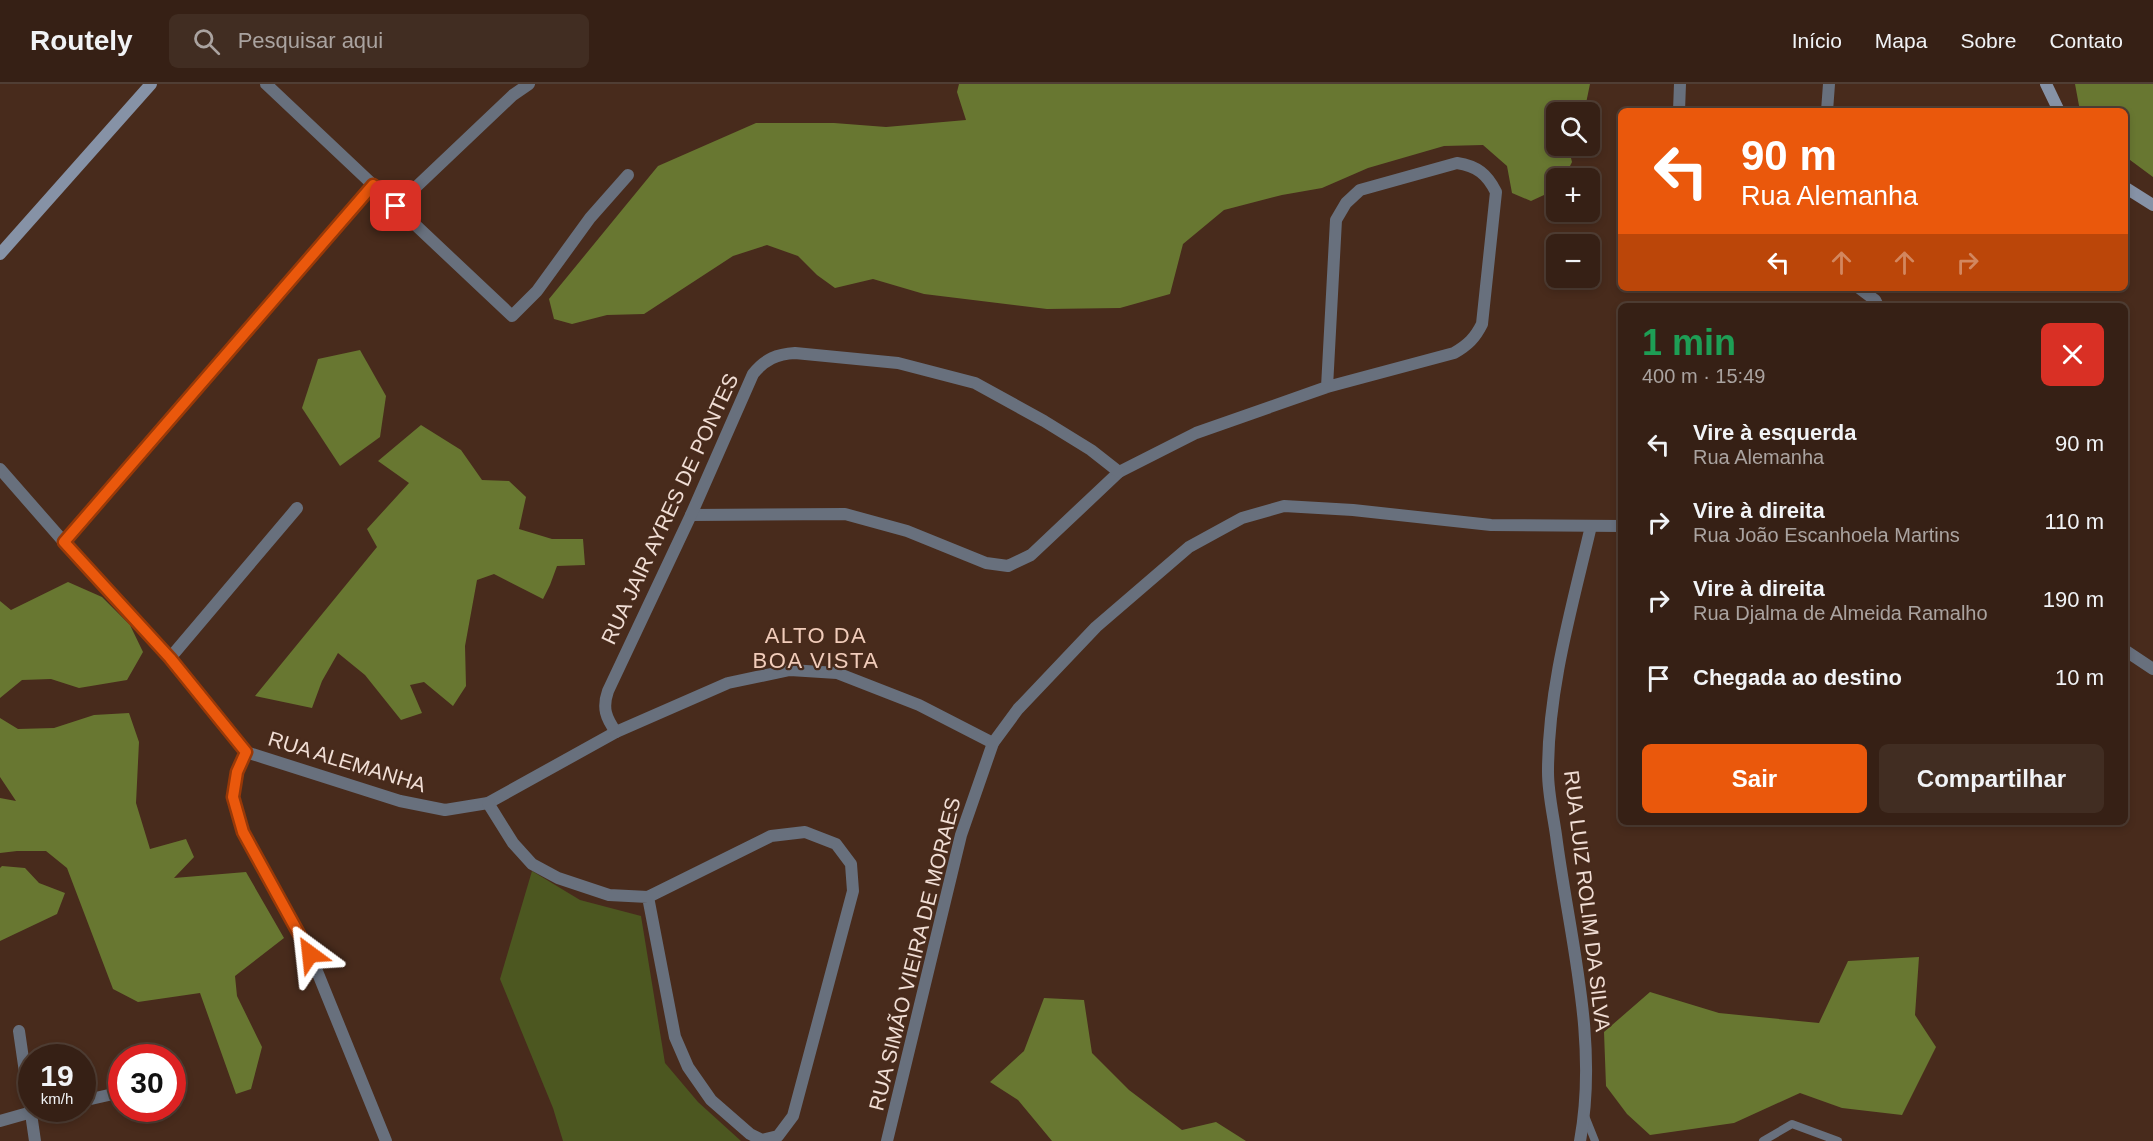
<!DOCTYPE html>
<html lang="pt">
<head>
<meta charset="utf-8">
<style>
	:root { --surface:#362015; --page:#412d22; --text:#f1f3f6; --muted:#aaa3a0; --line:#503e34; --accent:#ea580c }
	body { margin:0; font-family:Arial,sans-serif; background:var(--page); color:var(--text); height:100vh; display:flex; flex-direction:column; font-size:22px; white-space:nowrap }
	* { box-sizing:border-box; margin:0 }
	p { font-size:20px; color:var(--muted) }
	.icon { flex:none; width:33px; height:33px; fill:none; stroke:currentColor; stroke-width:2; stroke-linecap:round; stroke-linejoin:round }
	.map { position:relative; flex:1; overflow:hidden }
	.sheet { position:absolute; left:1618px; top:219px; width:510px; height:522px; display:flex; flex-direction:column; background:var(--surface); border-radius:9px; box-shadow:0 3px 9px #0003,0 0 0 2px var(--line) }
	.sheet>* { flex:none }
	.top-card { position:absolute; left:1618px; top:24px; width:510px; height:183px; border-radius:9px; box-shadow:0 3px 9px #0003,0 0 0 2px var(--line); background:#ea580c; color:#fff; overflow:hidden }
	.fabs { position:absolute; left:1546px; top:18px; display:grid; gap:12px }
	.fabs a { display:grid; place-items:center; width:54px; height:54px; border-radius:9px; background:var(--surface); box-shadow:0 3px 9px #0003,0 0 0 2px var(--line); font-size:30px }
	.speed { position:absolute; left:18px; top:960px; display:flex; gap:12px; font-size:30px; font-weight:700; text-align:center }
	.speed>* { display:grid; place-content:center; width:78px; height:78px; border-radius:50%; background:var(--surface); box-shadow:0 3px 9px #0003,0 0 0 2px var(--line); line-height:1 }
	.speed small { font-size:15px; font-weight:400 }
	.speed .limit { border:9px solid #d22; background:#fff; color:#111 }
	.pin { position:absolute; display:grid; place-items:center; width:51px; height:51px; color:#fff; margin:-26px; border-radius:12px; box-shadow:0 3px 9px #0006 }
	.me { position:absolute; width:66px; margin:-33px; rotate:330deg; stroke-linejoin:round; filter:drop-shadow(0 0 4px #0008) }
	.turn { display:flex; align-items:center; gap:21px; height:126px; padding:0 24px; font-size:27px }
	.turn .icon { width:78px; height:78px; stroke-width:2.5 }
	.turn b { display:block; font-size:42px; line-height:51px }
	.lanes { display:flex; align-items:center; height:57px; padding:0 24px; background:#0003; justify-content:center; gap:30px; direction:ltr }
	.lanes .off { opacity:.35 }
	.round { display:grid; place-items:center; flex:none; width:63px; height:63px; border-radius:9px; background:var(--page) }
	.head { display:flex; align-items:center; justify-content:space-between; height:102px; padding:0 24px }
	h1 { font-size:36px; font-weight:800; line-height:45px; color:#1e9e55 }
	.cta { display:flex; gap:12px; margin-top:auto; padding:12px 24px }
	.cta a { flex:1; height:69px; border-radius:9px; background:var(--accent); color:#fff; font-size:24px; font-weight:800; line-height:69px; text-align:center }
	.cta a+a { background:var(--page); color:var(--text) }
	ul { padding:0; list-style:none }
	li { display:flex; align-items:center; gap:18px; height:78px; padding:0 24px }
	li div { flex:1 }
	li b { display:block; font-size:22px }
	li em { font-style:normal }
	header { display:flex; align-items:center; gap:36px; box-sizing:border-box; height:84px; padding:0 30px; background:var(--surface); border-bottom:2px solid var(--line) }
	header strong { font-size:28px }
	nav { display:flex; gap:33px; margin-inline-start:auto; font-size:21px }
	.search { width:420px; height:54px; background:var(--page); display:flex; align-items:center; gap:15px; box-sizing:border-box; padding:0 21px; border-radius:9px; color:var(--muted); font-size:22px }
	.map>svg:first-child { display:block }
	.green { fill:#4c5720 }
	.forest { fill:#687731 }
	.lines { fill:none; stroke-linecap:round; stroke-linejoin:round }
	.service { stroke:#68707d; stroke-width:8 }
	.minor { stroke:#68707d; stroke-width:12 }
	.tertiary { stroke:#68707d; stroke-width:12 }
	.secondary { stroke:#8692a6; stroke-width:12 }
	.route-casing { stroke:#983908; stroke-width:15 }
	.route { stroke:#ea580c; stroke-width:10 }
	.labels { text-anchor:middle; stroke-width:4.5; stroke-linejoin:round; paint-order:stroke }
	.street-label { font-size:21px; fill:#f1ded5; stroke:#482b1c }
	.neighbourhood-label { font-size:22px; letter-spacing:1.5px; fill:#f1ccba; stroke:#482b1c }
</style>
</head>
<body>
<header>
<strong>Routely</strong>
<div class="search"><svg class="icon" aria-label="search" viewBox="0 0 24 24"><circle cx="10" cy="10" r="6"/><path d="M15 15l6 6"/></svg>Pesquisar aqui</div>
<nav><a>Início</a><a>Mapa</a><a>Sobre</a><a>Contato</a></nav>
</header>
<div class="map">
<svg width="2153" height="1057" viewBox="0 0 2153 1057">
	<rect width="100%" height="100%" fill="#482b1c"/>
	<polygon class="green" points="532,787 580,816 641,832 665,979 698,1018 741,1057 563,1057 553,1024 500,895"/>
	<g class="forest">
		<polygon points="959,0 1590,0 1585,24 1575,28 1557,28 1557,62 1568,62 1572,78 1564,94 1557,94 1557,105 1531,117 1512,109 1507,82 1483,61 1444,62 1368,84 1322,104 1282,111 1224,126 1183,160 1170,210 1120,224 1047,225 924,210 873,195 835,204 817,191 798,172 767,161 733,172 644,230 607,231 572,240 554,235 549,215 658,82 756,39 834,39 886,43 966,36 957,8"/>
		<polygon points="2075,0 2153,0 2153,93 2126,73 2126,27 2080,27"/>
		<polygon points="360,266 386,312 380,353 340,382 302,324 318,275"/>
		<polygon points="421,341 461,366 482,396 509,397 526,413 519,445 552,455 583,455 585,481 557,482 550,501 543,515 494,490 477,496 465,562 466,602 453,622 424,598 410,601 422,629 401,636 365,591 338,569 322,597 312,624 255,612 377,463 367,445 409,399 378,377"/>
		<polygon points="68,498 102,513 130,541 143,568 127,596 79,604 51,595 22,596 0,614 0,517 11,526"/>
		<polygon points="129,629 139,658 136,719 150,765 186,755 194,773 174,794 246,788 284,854 235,892 237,912 262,963 251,1005 236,1010 200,909 138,918 113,905 67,784 46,767 17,767 0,769 0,714 16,717 0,693 0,634 18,645 54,644 94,631"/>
		<polygon points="2,782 25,784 39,799 65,809 57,830 0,857 0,784"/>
		<polygon points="1919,873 1915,931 1936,963 1902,1031 1842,1024 1800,1009 1734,1039 1650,1051 1627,1030 1606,1002 1604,948 1650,908 1719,929 1819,939 1848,877"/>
		<polygon points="1044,914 1084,916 1092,969 1129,1006 1182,1046 1216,1038 1246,1057 1052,1057 1018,1016 990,998 1024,967"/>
	</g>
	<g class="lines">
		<g class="service">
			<polyline points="1585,1032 1595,1057"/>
			<polyline points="1763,1057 1792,1040 1838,1057"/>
		</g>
		<g class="minor">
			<polyline points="266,0 512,232 537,207 590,134 628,91"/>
			<polyline points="1679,27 1680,0"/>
			<polyline points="1827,27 1829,0"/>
			<polyline points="396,122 513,11 529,0"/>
			<polyline points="1859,204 1875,216 1878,222"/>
			<polyline points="0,385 64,458 170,574 246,668 400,717 445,726 488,719 616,648 728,599 790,586 837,589 919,621 993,659"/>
			<path d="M 691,431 L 845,430 L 907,447 L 986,479 L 1008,482 L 1031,471 L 1119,388 L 1196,349 L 1327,303 L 1454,269 C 1468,261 1475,254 1482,240 L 1496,108 C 1487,90 1477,82 1457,79 L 1360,106 L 1346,119 L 1336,136 L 1327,303"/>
			<polyline points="64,458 373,101"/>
			<polyline points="170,574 297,424"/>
			<path d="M 616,648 C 606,634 602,624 608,607 L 691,431 L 753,290 C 765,275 777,270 795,269 L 898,279 L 975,299 L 1044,337 L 1091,366 L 1119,388"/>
			<polyline points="246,668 237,688 233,713 243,749 310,870 386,1057"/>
			<polyline points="488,719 513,759 532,780 558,794 609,811 648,813 771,752 805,748 836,760 851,780 853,807 793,1032 778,1052 762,1056 750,1050 711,1016 688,983 675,953 648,813"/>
			<polyline points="19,947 35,1057"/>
			<polyline points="82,1017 122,1008"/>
			<polyline points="0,1037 46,1024"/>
			<path d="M 1580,1057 C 1599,955 1569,852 1556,751 C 1553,730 1548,709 1548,688 C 1548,604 1572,523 1591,442"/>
		</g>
		<g class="tertiary">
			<polyline points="2126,567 2153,585"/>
			<polyline points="887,1057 961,751 993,659 1018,625 1096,543 1189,463 1242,434 1284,422 1353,426 1491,441 1622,442"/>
		</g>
		<g class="secondary">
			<polyline points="2046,0 2059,27"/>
			<polyline points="2126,104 2153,121"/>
			<polyline points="0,170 151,0"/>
		</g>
	</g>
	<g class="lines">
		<defs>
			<polyline id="route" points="310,870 243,748 233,713 237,688 246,668 170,574 64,458 373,101 396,122"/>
		</defs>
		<use href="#route" class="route-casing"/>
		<use href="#route" class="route"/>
	</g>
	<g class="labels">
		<g class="street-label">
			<text transform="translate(670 425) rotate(-65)" y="7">RUA JAIR AYRES DE PONTES</text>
			<text transform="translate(347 678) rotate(17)" y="7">RUA ALEMANHA</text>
			<text transform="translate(1587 817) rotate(83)" y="7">RUA LUIZ ROLIM DA SILVA</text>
			<text transform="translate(915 870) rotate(-76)" y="7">RUA SIMÃO VIEIRA DE MORAES</text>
		</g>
		<g class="neighbourhood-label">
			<text x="816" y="559">ALTO DA<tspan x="816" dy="25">BOA VISTA</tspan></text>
		</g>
	</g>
</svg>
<div class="fabs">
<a><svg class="icon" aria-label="search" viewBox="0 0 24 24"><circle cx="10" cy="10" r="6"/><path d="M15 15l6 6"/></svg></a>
<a>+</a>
<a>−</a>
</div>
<div class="speed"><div>19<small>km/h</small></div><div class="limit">30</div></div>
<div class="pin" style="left:396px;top:122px;background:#d93025"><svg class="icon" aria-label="arrive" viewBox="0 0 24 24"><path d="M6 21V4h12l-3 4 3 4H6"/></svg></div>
<svg class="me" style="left:310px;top:870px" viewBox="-20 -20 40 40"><path d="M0-17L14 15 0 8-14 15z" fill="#ea580c" stroke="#fff" stroke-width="4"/></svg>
<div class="top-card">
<div class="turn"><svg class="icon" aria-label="left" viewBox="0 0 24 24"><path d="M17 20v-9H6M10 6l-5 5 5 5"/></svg><div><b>90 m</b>Rua Alemanha</div></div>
<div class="lanes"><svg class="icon" aria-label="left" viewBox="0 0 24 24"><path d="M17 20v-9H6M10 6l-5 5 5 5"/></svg><svg class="icon off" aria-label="ahead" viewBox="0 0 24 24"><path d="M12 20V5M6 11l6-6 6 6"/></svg><svg class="icon off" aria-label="ahead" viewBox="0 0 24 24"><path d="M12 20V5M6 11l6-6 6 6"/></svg><svg class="icon off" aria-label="right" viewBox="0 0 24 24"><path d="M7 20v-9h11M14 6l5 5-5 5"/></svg></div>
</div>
<section class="sheet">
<div class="head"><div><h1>1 min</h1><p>400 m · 15:49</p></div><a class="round" style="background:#d93025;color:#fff"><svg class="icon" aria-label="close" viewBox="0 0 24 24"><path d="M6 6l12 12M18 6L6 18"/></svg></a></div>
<ul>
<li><svg class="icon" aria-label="left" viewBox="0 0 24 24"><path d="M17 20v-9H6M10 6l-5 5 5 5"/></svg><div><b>Vire à esquerda</b><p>Rua Alemanha</p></div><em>90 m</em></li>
<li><svg class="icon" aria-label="right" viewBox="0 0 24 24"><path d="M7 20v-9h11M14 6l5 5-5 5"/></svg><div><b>Vire à direita</b><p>Rua João Escanhoela Martins</p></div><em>110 m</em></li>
<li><svg class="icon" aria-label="right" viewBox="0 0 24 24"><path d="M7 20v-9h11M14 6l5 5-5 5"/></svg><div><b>Vire à direita</b><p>Rua Djalma de Almeida Ramalho</p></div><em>190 m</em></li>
<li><svg class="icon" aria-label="arrive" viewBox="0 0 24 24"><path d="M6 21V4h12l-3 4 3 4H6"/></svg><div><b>Chegada ao destino</b></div><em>10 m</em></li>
</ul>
<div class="cta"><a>Sair</a><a>Compartilhar</a></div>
</section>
</div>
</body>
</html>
